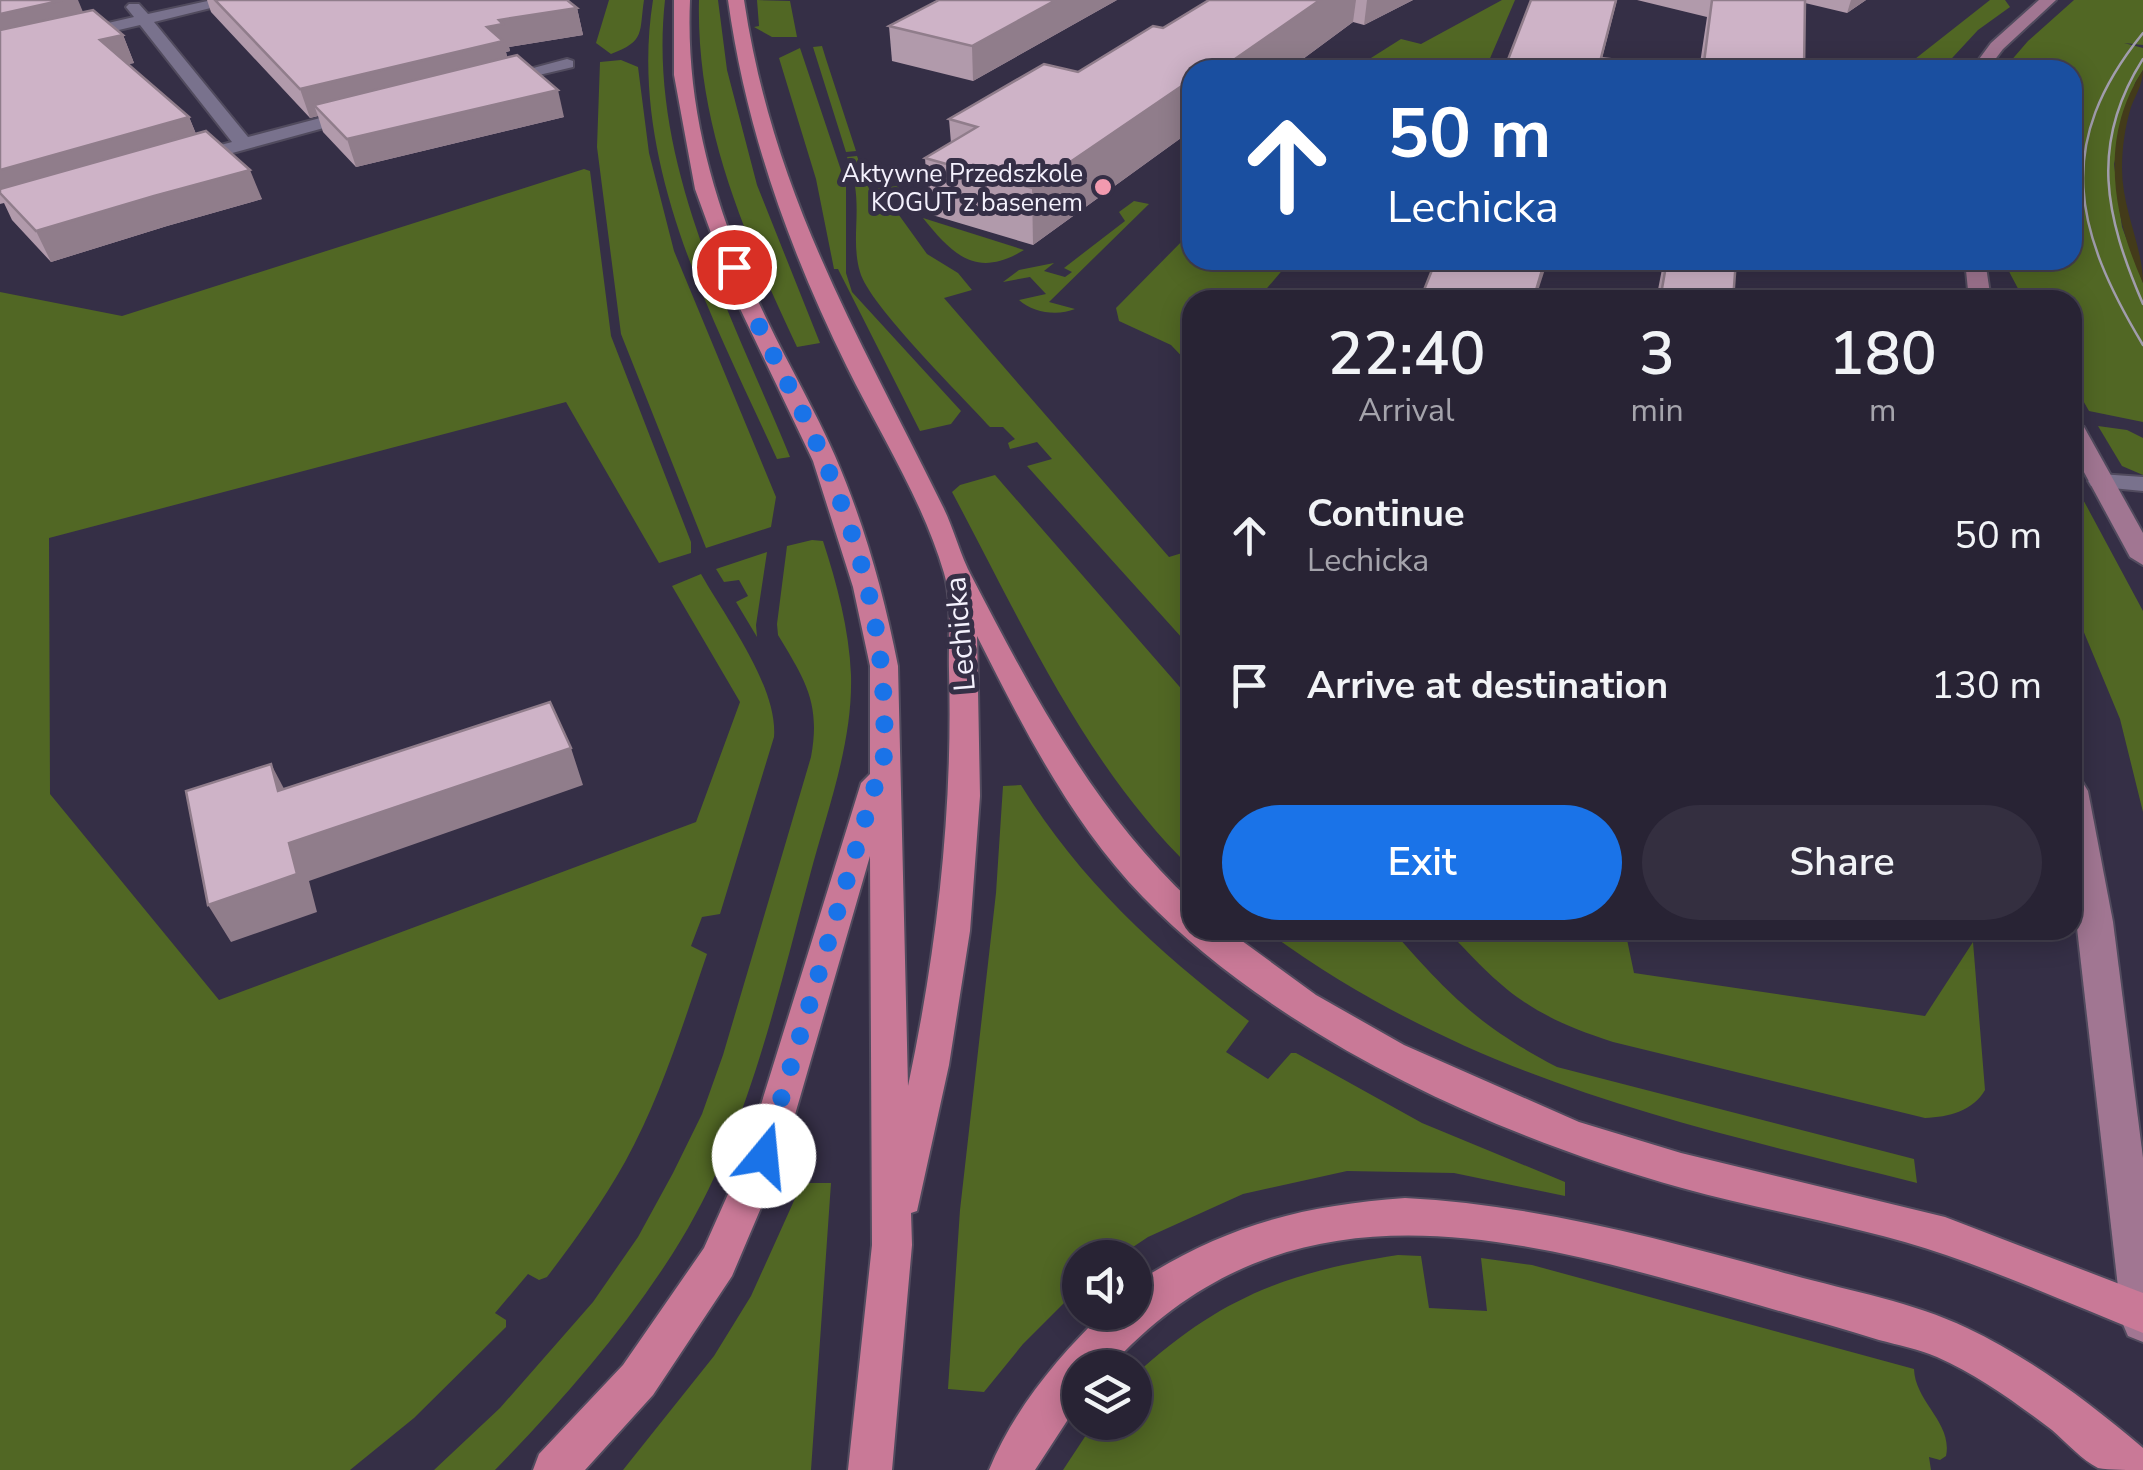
<!DOCTYPE html>
<html lang="en">
<head>
<meta charset="utf-8">
<style>
	:root { --surface:#282334; --page:#342f40; --text:#f1f3f6; --muted:#a5a4ac; --line:#44404f; --accent:#1a73e8 }
	body { margin:0; font-family:"Nunito Sans",sans-serif; background:var(--page); color:var(--text); height:100vh; display:flex; flex-direction:column; font-size:38px; white-space:nowrap }
	* { box-sizing:border-box; margin:0 }
	p { font-size:32px; color:var(--muted) }
	.icon { flex:none; width:55px; height:55px; fill:none; stroke:currentColor; stroke-width:2; stroke-linecap:round; stroke-linejoin:round }
	.map { position:relative; flex:1; overflow:hidden }
	.sheet { position:absolute; left:1182px; top:290px; width:900px; height:650px; display:flex; flex-direction:column; background:var(--surface); border-radius:30px; box-shadow:0 5px 25px #0003,0 0 0 2px var(--line) }
	.sheet>* { flex:none }
	.banner { position:absolute; left:1182px; top:60px; width:900px; height:210px; border-radius:30px; box-shadow:0 5px 25px #0003,0 0 0 2px var(--line); background:#1a4fa0; color:#fff; overflow:hidden }
	.buttons { position:absolute; left:1062px; top:1240px; display:grid; gap:20px }
	.buttons a { display:grid; place-items:center; width:90px; height:90px; border-radius:50%; background:var(--surface); box-shadow:0 5px 25px #0003,0 0 0 2px var(--line); font-size:50px }
	.pin { position:absolute; display:grid; place-items:center; width:85px; height:85px; color:#fff; margin:-42px; border:5px solid #fff; border-radius:50%; box-shadow:0 2px 10px #0007 }
	.me { position:absolute; width:110px; margin:-55px; rotate:17deg; stroke-linejoin:round; filter:drop-shadow(0 0 8px #0008) }
	.turn { display:flex; align-items:center; gap:35px; height:210px; padding:0 40px; font-size:45px }
	.turn .icon { width:130px; height:130px; stroke-width:2.5 }
	.turn b { display:block; font-size:70px; line-height:85px }
	.eta { display:flex; justify-content:space-evenly; align-items:center; height:170px; text-align:center }
	.eta b { font-size:60px; font-weight:600; line-height:70px }
	.button { display:flex; gap:20px; margin-top:auto; padding:20px 40px }
	.button a { flex:1; height:115px; border-radius:60px; background:var(--accent); color:#fff; font-size:40px; font-weight:600; line-height:115px; text-align:center }
	.button a+a { background:var(--page); color:var(--text) }
	ul { padding:0; list-style:none }
	li { display:flex; align-items:center; gap:30px; height:150px; padding:0 40px }
	li div { flex:1 }
	li b { display:block; font-size:38px }
	li em { font-style:normal }
	.map>svg:first-child { display:block }
	.green { fill:#516724 }
	.sand { fill:#433b1a }
	.lines { fill:none; stroke-linecap:round; stroke-linejoin:round }
	.street-casing { stroke:#514b5e; stroke-width:4 }
	.secondary-casing { stroke:#514b5e; stroke-width:4 }
	.primary-casing { stroke:#514b5e; stroke-width:4 }
	.street { fill:#79728d; fill-rule:evenodd }
	.secondary { fill:#a17692; fill-rule:evenodd }
	.primary { fill:#c97997; fill-rule:evenodd }
	.tram { stroke:#a19dad; stroke-width:2.5 }
	.wall { fill:#b19aab }
	.shaded-wall { fill:#907d8b }
	.building { fill:#ceb3c7; stroke:#907d8b; stroke-width:2.5 }
	.route { stroke:#1a73e8; stroke-width:18; stroke-dasharray:0 32.4 }
	.poi-dot { fill:#f29aaf; stroke:#352f46; stroke-width:4 }
	.labels { text-anchor:middle; stroke-width:10; stroke-linejoin:round; paint-order:stroke }
	.far-poi-label { font-size:25px; fill:#f4f1fd; stroke:#352f46; text-anchor:end }
	.street-label { font-size:30px; fill:#f4f1fd; stroke:#352f46 }
</style>
</head>
<body>
<div class="map">
<svg width="2143" height="1470" viewBox="0 0 2143 1470">
	<rect width="100%" height="100%" fill="#352f46"/>
	<g class="green">
		<path d="M 609,0 L 644,0 C 639,32 646,41 611,54 L 596,43 Z"/>
		<path d="M 653,0 L 665,0 C 647,162 731,312 790,457 L 777,459 C 713,318 627,162 653,0 Z"/>
		<path d="M 699,0 L 718,0 L 727,70 L 757,185 L 820,343 L 797,347 C 745,236 696,126 699,0 Z"/>
		<polygon points="757,0 790,1 797,37 772,37 754,27 759,26"/>
		<polygon points="1502,0 1515,0 1485,70 1352,70 1401,39 1421,44"/>
		<polygon points="1990,0 2005,0 2010,7 1978,30 1941,70 1901,70"/>
		<polygon points="2074,0 2143,0 2143,45 2124,43 2143,48 2143,70 2135,83 2114,164 2122,227 2143,283 2143,422 2089,411 2073,383 2072,300 2024,300 2003,260 2072,260 2072,70 2003,70 2028,41"/>
		<polygon points="822,46 826,59 856,151 846,152 813,47"/>
		<polygon points="800,48 846,185 846,273 852,292 961,411 951,424 920,431 838,269 834,269 816,179 779,58"/>
		<polygon points="621,60 638,67 649,153 674,251 776,497 771,527 706,548 621,334 597,147 600,62"/>
		<path d="M 857,156 L 869,189 L 898,186 L 900,191 L 891,204 L 927,254 L 958,273 L 972,290 L 944,298 L 1169,557 L 1192,550 L 1192,649 L 1027,466 L 1052,459 L 1037,442 L 1010,449 L 1008,443 L 1015,439 L 1003,427 L 990,427 C 962,396 869,305 860,272 C 849,234 866,204 847,157 Z"/>
		<path d="M 584,169 L 590,171 L 611,336 L 691,542 L 691,553 L 659,563 L 566,402 L 49,538 L 50,794 L 219,1000 L 696,822 L 740,702 L 672,586 L 701,574 C 726,618 778,687 774,737 L 720,914 L 702,917 L 691,946 L 707,954 C 683,1024 661,1097 625,1162 C 602,1203 575,1240 547,1277 L 539,1280 L 528,1274 L 495,1313 L 506,1320 L 506,1327 L 414,1418 L 350,1470 L 0,1470 L 0,292 L 122,316 Z"/>
		<path d="M 1134,201 L 1149,204 L 1049,302 L 1075,309 C 1058,316 1033,313 1019,300 L 1046,294 L 1030,277 L 1003,282 L 1019,270 L 1054,263 L 1044,271 L 1065,277 L 1072,272 L 1064,268 L 1125,221 L 1119,212 Z"/>
		<path d="M 923,218 L 1024,250 C 976,279 953,255 923,218 Z"/>
		<polygon points="1192,231 1192,260 1291,260 1257,300 1192,300 1192,367 1171,345 1119,321 1116,308"/>
		<polygon points="2098,426 2127,430 2143,438 2143,475 2122,466"/>
		<path d="M 995,475 L 1192,701 L 1192,869 C 1084,764 1022,623 952,492 L 960,485 Z"/>
		<polygon points="2072,479 2143,611 2143,812 2120,719 2073,606"/>
		<path d="M 812,540 L 823,541 C 837,584 849,629 851,675 C 853,743 827,811 810,875 C 775,1004 746,1139 673,1253 C 622,1333 561,1402 495,1470 L 434,1470 L 500,1408 L 593,1302 L 638,1237 L 673,1173 L 702,1114 L 723,1055 L 811,757 C 821,703 805,680 778,635 L 777,624 L 787,546 Z"/>
		<polygon points="767,552 756,625 757,637 736,602 748,596 739,580 724,582 716,569"/>
		<path d="M 1021,785 C 1081,882 1159,953 1249,1021 L 1226,1052 L 1268,1079 L 1291,1053 L 1296,1053 L 1422,1123 L 1565,1182 L 1565,1196 L 1454,1173 L 1347,1171 L 1243,1194 L 1148,1237 L 1118,1257 L 1080,1258 L 1080,1287 L 1023,1344 L 984,1392 L 948,1389 L 960,1210 L 996,893 L 1003,786 Z"/>
		<path d="M 1265,930 L 1392,930 C 1449,995 1480,1027 1557,1067 L 1914,1159 L 1917,1183 C 1675,1122 1472,1081 1265,930 Z"/>
		<path d="M 1447,930 L 1625,930 L 1634,973 L 1925,1016 L 1973,942 L 1985,1090 C 1973,1111 1949,1117 1925,1118 L 1613,1042 C 1530,1015 1505,993 1447,930 Z"/>
		<polygon points="802,1183 831,1183 811,1470 623,1470 714,1356 751,1296"/>
		<path d="M 1398,1255 L 1421,1256 L 1429,1308 L 1487,1311 L 1481,1258 L 1532,1265 L 1914,1369 C 1915,1402 1953,1423 1946,1456 L 1940,1460 L 1929,1457 L 1931,1470 L 1063,1470 L 1094,1423 L 1135,1422 L 1135,1375 C 1219,1298 1287,1272 1398,1255 Z"/>
	</g>
	<path class="sand" d="M 2143,70 C 2143,84 2136,94 2131,107 C 2125,127 2122,147 2122,168 C 2122,210 2143,247 2143,283 C 2112,214 2099,137 2143,70 Z"/>
	<g class="lines">
		<defs>
			<g id="street">
				<polygon points="212,0 243,0 154,22 248,137 358,108 367,113 364,117 185,166 179,164 179,156 232,142 140,25 0,58 0,48 134,17 126,7 129,4 139,4 148,14"/>
				<polygon points="567,59 573,61 573,67 500,84 492,79"/>
				<polygon points="2100,474 2143,477 2143,491 2091,486 2088,481"/>
			</g>
			<g id="secondary">
				<polygon points="2039,0 2056,0 2003,49 1987,70 1971,70 1991,43"/>
				<polygon points="1965,260 1985,260 1991,300 1969,300"/>
				<polygon points="2072,420 2084,427 2143,533 2143,565 2130,557 2072,450"/>
				<polygon points="2072,780 2083,783 2088,791 2113,922 2143,1158 2143,1342 2128,1336 2122,1322 2072,884"/>
			</g>
			<g id="primary">
				<path d="M 674,0 L 690,0 C 685,113 718,219 767,320 C 789,366 815,410 835,456 C 864,523 884,594 898,666 L 908,1086 C 937,949 953,811 949,671 C 948,639 953,604 944,573 C 923,501 880,434 847,367 C 789,249 746,130 728,0 L 744,0 C 773,195 858,334 943,507 C 954,529 960,555 972,577 C 1032,693 1095,812 1192,902 L 1192,930 L 1227,930 L 1316,995 L 1404,1045 L 1579,1122 L 1681,1153 L 1945,1217 L 2143,1293 L 2143,1333 C 2078,1307 2013,1278 1946,1255 C 1861,1226 1769,1212 1682,1188 C 1492,1135 1282,1039 1143,897 C 1071,823 1023,727 977,636 L 980,796 L 970,931 L 949,1065 L 917,1211 L 911,1213 L 912,1245 L 892,1470 L 848,1470 L 872,1245 L 870,856 L 783,1156 L 732,1276 L 653,1395 L 585,1470 L 533,1470 L 539,1454 L 623,1365 L 704,1248 L 745,1156 L 861,783 L 870,774 L 870,666 L 853,587 L 813,461 L 734,296 L 695,189 L 674,75 Z"/>
				<path d="M 1405,1198 C 1539,1205 1664,1240 1792,1275 C 1850,1291 1913,1302 1967,1328 C 2032,1359 2089,1402 2143,1448 L 2143,1470 C 2131,1470 2109,1470 2098,1468 C 2082,1460 2066,1442 2052,1430 C 2016,1403 1978,1375 1937,1357 C 1919,1349 1898,1345 1879,1340 C 1831,1325 1782,1312 1734,1298 C 1512,1235 1286,1171 1109,1368 L 1080,1368 L 1080,1401 L 1035,1470 L 989,1470 C 1014,1409 1057,1358 1104,1312 L 1135,1312 L 1135,1285 L 1150,1274 C 1234,1223 1308,1205 1405,1198 Z"/>
			</g>
		</defs>
		<use href="#street" class="street-casing"/>
		<use href="#secondary" class="secondary-casing"/>
		<use href="#primary" class="primary-casing"/>
		<use href="#street" class="street"/>
		<use href="#secondary" class="secondary"/>
		<use href="#primary" class="primary"/>
		<g class="tram">
			<path d="M 2143,33 C 2053,144 2074,230 2143,345"/>
			<path d="M 2143,59 C 2089,144 2105,216 2143,304"/>
		</g>
	</g>
	<g class="wall">
		<polygon points="0,0 83,12 123,35 134,63 128,64 189,117 196,134 262,199 167,226 51,262 12,220 4,203 0,204"/>
		<polygon points="207,0 567,0 577,8 583,35 509,47 510,51 506,52 507,57 564,117 356,167 323,132 318,116 310,118 211,12"/>
		<polygon points="1117,0 973,81 892,61 889,26"/>
		<polygon points="1209,0 1413,0 1364,25 1353,22 1288,70 1192,70 1192,130 1033,245 929,214 925,158 951,143 949,119 1078,72 1163,28"/>
		<polygon points="1617,0 1602,58 1699,70 1707,17 1637,0 1866,0 1847,13 1805,3 1804,70 1504,70"/>
		<polygon points="1607,260 1736,260 1733,300 1656,300 1662,269"/>
	</g>
	<g class="shaded-wall">
		<polygon points="63,0 78,0 88,24 0,44 0,14"/>
		<polygon points="1056,0 1117,0 973,81 972,46"/>
		<polygon points="1320,0 1356,0 1353,22 1288,70 1222,70 1222,68"/>
		<polygon points="1367,0 1413,0 1364,25"/>
		<polygon points="1851,0 1866,0 1847,13"/>
		<polygon points="577,8 583,35 509,47 510,51 506,52 510,69 314,105 318,116 310,118 300,89 487,27 499,20"/>
		<polygon points="123,35 134,63 112,68 100,40"/>
		<polygon points="1192,79 1192,130 1033,245 1032,188"/>
		<polygon points="558,90 564,117 356,167 347,139"/>
		<polygon points="189,117 201,146 0,193 0,170"/>
		<polygon points="250,170 262,199 167,226 51,262 36,231 154,196"/>
		<polygon points="1545,260 1548,260 1535,300 1533,300"/>
		<polygon points="571,748 583,785 309,881 317,912 231,942 208,905 289,843"/>
		<polygon points="271,764 291,802 278,791"/>
	</g>
	<g class="building">
		<polygon points="0,0 63,0 0,14"/>
		<polygon points="215,0 567,0 577,8 499,20 503,24 487,27 503,41 300,89"/>
		<polygon points="939,0 1056,0 972,46 889,26"/>
		<polygon points="1209,0 1320,0 1222,68 1212,66 1206,70 1192,70 1192,79 1032,188 925,158 977,127 949,119 1044,64 1078,72 1153,26 1163,28"/>
		<polygon points="1531,0 1616,0 1601,58 1701,70 1504,70"/>
		<polygon points="1712,0 1805,0 1804,70 1703,70"/>
		<polygon points="93,10 123,35 100,40 189,117 0,170 0,30"/>
		<polygon points="517,55 558,90 347,139 314,105"/>
		<polygon points="206,131 250,170 154,196 36,231 0,193 0,189"/>
		<polygon points="1436,260 1545,260 1533,300 1420,300"/>
		<polygon points="1667,260 1736,260 1733,300 1660,300"/>
		<polygon points="550,702 571,748 289,843 297,874 208,905 186,791 271,764 278,791"/>
	</g>
	<g class="lines">
		<path class="route" d="M 734,267 C 758,334 797,395 824,460 C 866,560 888,647 884,756 L 764,1156"/>
	</g>
	<circle class="poi-dot" cx="1103" cy="187" r="10"/>
	<g class="labels">
		<g class="far-poi-label">
			<text x="1083" y="182">Aktywne Przedszkole<tspan x="1083" dy="29">KOGUT z basenem</tspan></text>
		</g>
		<g class="street-label">
			<text transform="translate(960 634) rotate(-95)" y="10">Lechicka</text>
		</g>
	</g>
</svg>
<div class="buttons">
<a><svg class="icon" aria-label="sound" viewBox="0 0 24 24"><path d="M4 9h4l5-4v14l-5-4H4zM17 9q2 3 0 6"/></svg></a>
<a><svg class="icon" aria-label="layers" viewBox="0 0 24 24"><path d="M12 4l9 5-9 5-9-5zM3 14l9 5 9-5"/></svg></a>
</div>
<div class="pin" style="left:734px;top:267px;background:#d93025"><svg class="icon" aria-label="arrive" viewBox="0 0 24 24"><path d="M6 21V4h12l-3 4 3 4H6"/></svg></div>
<svg class="me" style="left:764px;top:1156px" viewBox="-20 -20 40 40"><circle r="19" fill="#fff"/><path d="M0-13L10 11 0 6-10 11z" fill="#1a73e8"/></svg>
<div class="banner">
<div class="turn"><svg class="icon" aria-label="ahead" viewBox="0 0 24 24"><path d="M12 20V5M6 11l6-6 6 6"/></svg><div><b>50 m</b>Lechicka</div></div>
</div>
<section class="sheet">
<div class="eta">
<div><b>22:40</b><p>Arrival</p></div>
<div><b>3</b><p>min</p></div>
<div><b>180</b><p>m</p></div>
</div>
<ul>
<li><svg class="icon" aria-label="ahead" viewBox="0 0 24 24"><path d="M12 20V5M6 11l6-6 6 6"/></svg><div><b>Continue</b><p>Lechicka</p></div><em>50 m</em></li>
<li><svg class="icon" aria-label="arrive" viewBox="0 0 24 24"><path d="M6 21V4h12l-3 4 3 4H6"/></svg><div><b>Arrive at destination</b></div><em>130 m</em></li>
</ul>
<div class="button"><a>Exit</a><a>Share</a></div>
</section>
</div>
</body>
</html>
